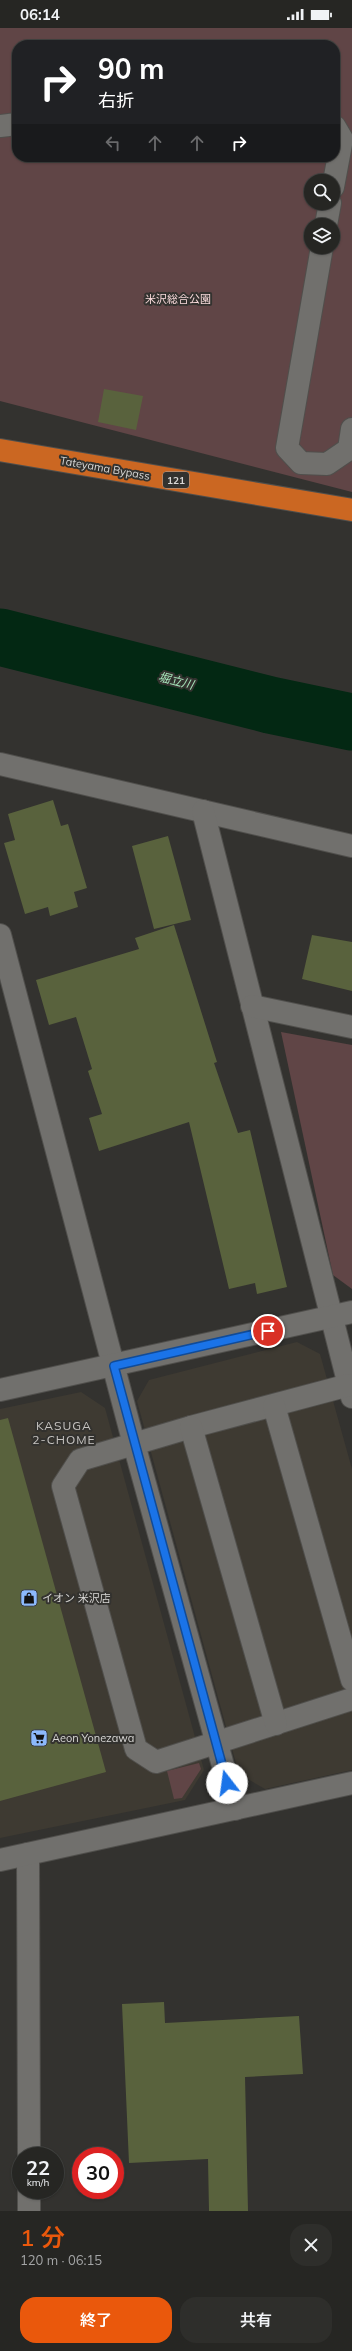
<!DOCTYPE html>
<html lang="ja">
<head>
<meta charset="utf-8">
<style>
	:root { --surface:#262623; --page:#2e2e2b; --text:#f1f3f6; --muted:#a4a5a6; --line:#424341; --accent:#ea580c }
	body { margin:0; font-family:Mulish,"Noto Sans JP",sans-serif; background:var(--page); color:var(--text); height:100vh; display:flex; flex-direction:column; font-size:15px; white-space:nowrap }
	* { box-sizing:border-box; margin:0 }
	p { font-size:13px; color:var(--muted) }
	.icon { flex:none; width:22px; height:22px; fill:none; stroke:currentColor; stroke-width:2; stroke-linecap:round; stroke-linejoin:round }
	.map { position:relative; height:2183px; overflow:hidden }
	.sheet { display:flex; flex-direction:column; background:var(--surface); flex:1 }
	.sheet>* { flex:none }
	.guide { position:absolute; left:12px; top:12px; width:328px; height:122px; border-radius:16px; box-shadow:0 1px 3px #0004,0 0 0 1px var(--line); background:#202124; color:#fff; overflow:hidden }
	.controls { position:absolute; left:304px; top:146px; display:grid; gap:8px }
	.controls a { display:grid; place-items:center; width:36px; height:36px; border-radius:50%; background:var(--surface); box-shadow:0 1px 3px #0004,0 0 0 1px var(--line); font-size:20px }
	.speed { position:absolute; left:12px; top:2119px; display:flex; gap:8px; font-size:20px; font-weight:700; text-align:center }
	.speed>* { display:grid; place-content:center; width:52px; height:52px; border-radius:50%; background:var(--surface); box-shadow:0 1px 3px #0004,0 0 0 1px var(--line); line-height:1 }
	.speed small { font-size:10px; font-weight:400 }
	.speed .limit { border:6px solid #d22; background:#fff; color:#111 }
	.pin { position:absolute; display:grid; place-items:center; width:34px; height:34px; color:#fff; margin:-17px; border:2px solid #fff; border-radius:50%; box-shadow:0 1px 4px #0007 }
	.me { position:absolute; width:44px; margin:-22px; rotate:345deg; stroke-linejoin:round; filter:drop-shadow(0 0 3px #0008) }
	.turn { display:flex; align-items:center; gap:14px; height:84px; padding:0 20px; font-size:18px }
	.turn .icon { width:52px; height:52px; stroke-width:2.5 }
	.turn b { display:block; font-size:28px; line-height:34px }
	.lanes { display:flex; align-items:center; height:38px; padding:0 20px; background:#0003; justify-content:center; gap:20px; direction:ltr }
	.lanes .off { opacity:.35 }
	.round { display:grid; place-items:center; flex:none; width:42px; height:42px; border-radius:16px; background:var(--page) }
	.summary { display:flex; align-items:center; justify-content:space-between; height:68px; padding:0 20px }
	h1 { font-size:24px; font-weight:600; line-height:30px; color:var(--accent) }
	.button { display:flex; gap:8px; margin-top:auto; padding:8px 20px }
	.button a { flex:1; height:46px; border-radius:16px; background:var(--accent); color:#fff; font-size:16px; font-weight:600; line-height:46px; text-align:center }
	.button a+a { background:var(--page); color:var(--text) }
	.status { display:flex; justify-content:space-between; align-items:center; height:28px; padding:0 20px; background:var(--surface); direction:ltr }
	.status svg { height:11px; fill:currentColor }
	.map>svg:first-child { display:block }
	.built { fill:#3e3a32 }
	.green { fill:#604546; fill-rule:evenodd }
	.lines { fill:none; stroke-linecap:round; stroke-linejoin:round }
	.river { stroke:#032813; stroke-width:57 }
	.building { fill:#59623d }
	.minor-casing { stroke:#504f4c; stroke-width:24 }
	.highway-casing { stroke:#504f4c; stroke-width:24 }
	.minor { stroke:#71706d; stroke-width:22 }
	.highway { stroke:#cb6722; stroke-width:22 }
	.route-casing { stroke:#114b97; stroke-width:10 }
	.route { stroke:#1a73e8; stroke-width:7 }
	.labels { text-anchor:middle; stroke-width:4; stroke-linejoin:round; paint-order:stroke }
	.shield { fill:#33322f; stroke:#a7a6a4; stroke-width:1 }
	.shield-label { font-size:10px; font-weight:bold; fill:#d9d8d6 }
	.park-label { font-size:11px; fill:#f9dadb; stroke:#33322f }
	.street-label { font-size:11px; fill:#d9d8d6; stroke:#33322f }
	.poi-label { font-size:11px; fill:#d9d8d6; stroke:#33322f; text-anchor:start }
	.water-label { font-size:12px; font-style:italic; fill:#a6e5ba; stroke:#33322f }
	.neighbourhood-label { font-size:12px; letter-spacing:1px; fill:#c7c5c2; stroke:#33322f }
</style>
</head>
<body>
<div class="status"><b>06:14</b><svg viewBox="0 0 49 12"><path d="M0 12V9h3v3zM5 12V6h3v6zM10 12V3h3v9zM15 12V0h3v12zM26 1h20v11H26zM47 4h2v5h-2z"/></svg></div>
<div class="map">
<svg width="352" height="2183" viewBox="0 0 352 2183">
	<rect width="100%" height="100%" fill="#33322f"/>
	<g class="built">
		<polygon points="297,1314 320,1326 352,1441 352,1742 265,1761 239,1746 137,1373 149,1352"/>
		<polygon points="81,1364 105,1380 204,1742 185,1772 0,1810 0,1381"/>
	</g>
	<g class="green">
		<path d="M 0,0 L 352,0 L 352,464 L 0,373 ZM 17,17 L 335,17 L 335,129 L 17,129 ZM 311,153 L 333,153 L 333,175 L 311,175 ZM 311,197 L 333,197 L 333,219 L 311,219 Z"/>
		<polygon points="281,1004 352,1017 352,1261 333,1247"/>
		<polygon points="199,1735 201,1741 182,1770 174,1771 167,1743"/>
	</g>
	<g class="lines">
		<polyline class="river" points="0,609 270,677 352,694"/>
	</g>
	<g class="building">
		<polygon points="104,361 143,368 136,402 98,394"/>
		<polygon points="53,772 61,798 68,796 87,860 74,864 78,879 50,888 48,879 25,886 4,815 15,812 8,786"/>
		<polygon points="168,808 191,892 154,901 132,818"/>
		<polygon points="174,897 217,1034 214,1035 238,1105 250,1102 287,1259 257,1266 255,1255 229,1261 189,1094 99,1123 89,1090 102,1086 88,1043 92,1041 76,989 49,997 36,952 139,921 135,910"/>
		<polygon points="312,907 352,914 352,963 302,951"/>
		<polygon points="8,1390 106,1744 0,1773 0,1392"/>
		<polygon points="164,1974 165,1995 299,1988 303,2046 245,2049 248,2183 209,2183 208,2131 129,2135 122,1976"/>
	</g>
	<g class="lines">
		<defs>
			<g id="minor">
				<polyline points="0,98 17,96"/>
				<polyline points="333,159 342,111 335,99"/>
				<polyline points="326,197 330,175"/>
				<polyline points="322,219 287,420 301,435 327,436 349,421 352,401"/>
				<polyline points="0,736 352,818"/>
				<polyline points="203,783 352,1369"/>
				<polyline points="0,907 134,1416 235,1781"/>
				<polyline points="252,978 352,999"/>
				<polyline points="349,1357 191,1399 80,1432 63,1458 136,1721 156,1734 352,1671"/>
				<polyline points="0,1362 352,1284"/>
				<polyline points="274,1378 352,1652"/>
				<polyline points="191,1399 276,1696"/>
				<polyline points="28,1826 29,2128"/>
				<polyline points="0,1832 352,1755"/>
				<polyline points="29,2162 29,2183"/>
			</g>
			<polyline id="highway" points="0,422 352,482"/>
		</defs>
		<use href="#minor" class="minor-casing"/>
		<use href="#highway" class="highway-casing"/>
		<use href="#minor" class="minor"/>
		<use href="#highway" class="highway"/>
	</g>
	<g class="lines">
		<defs>
			<polyline id="route" points="227,1755 114,1338 268,1303"/>
		</defs>
		<use href="#route" class="route-casing"/>
		<use href="#route" class="route"/>
	</g>
	<defs>
		<symbol id="shop-square" viewBox="-11 -11 22 22"><rect x="-9" y="-9" width="18" height="18" rx="4" fill="#8cb9fc" stroke="#33322f"/><path d="M-5-2.5h2.3a2.7 3.5 0 0 1 5.4 0H5L5.5 6h-11ZM-1.5-2.5h3a1.5 2.3 0 0 0-3 0Z" fill="#111"/></symbol>
		<symbol id="supermarket-square" viewBox="-11 -11 22 22"><rect x="-9" y="-9" width="18" height="18" rx="4" fill="#8cb9fc" stroke="#33322f"/><path d="M-6-5.5h2.5l.6 2H6L4.5 2H-2.5L-4.4-4H-6ZM-1.5 3.2a1.3 1.3 0 1 0 .1 0ZM3 3.2a1.3 1.3 0 1 0 .1 0Z" fill="#111"/></symbol>
	</defs>
	<g fill-rule="evenodd">
		<use href="#shop-square" x="19" y="1560" width="20" height="20"/>
		<use href="#supermarket-square" x="29" y="1700" width="20" height="20"/>
	</g>
	<g class="labels">
		<rect class="shield" x="163" y="444" width="26" height="16" rx="3"/>
		<g class="shield-label">
			<text x="176" y="456">121</text>
		</g>
		<g class="park-label">
			<text x="178" y="275">米沢総合公園</text>
		</g>
		<g class="street-label">
			<text transform="translate(105 440) rotate(10)" y="4">Tateyama Bypass</text>
		</g>
		<g class="poi-label">
			<text x="42" y="1574">イオン 米沢店</text>
			<text x="52" y="1714">Aeon Yonezawa</text>
		</g>
		<g class="water-label">
			<text transform="translate(176 653) rotate(14)" y="4">堀立川</text>
		</g>
		<g class="neighbourhood-label">
			<text x="64" y="1402">KASUGA<tspan x="64" dy="14">2-CHOME</tspan></text>
		</g>
	</g>
</svg>
<div class="controls">
<a><svg class="icon" aria-label="search" viewBox="0 0 24 24"><circle cx="10" cy="10" r="6"/><path d="M15 15l6 6"/></svg></a>
<a><svg class="icon" aria-label="layers" viewBox="0 0 24 24"><path d="M12 4l9 5-9 5-9-5zM3 14l9 5 9-5"/></svg></a>
</div>
<div class="speed"><div>22<small>km/h</small></div><div class="limit">30</div></div>
<div class="pin" style="left:268px;top:1303px;background:#d93025"><svg class="icon" aria-label="arrive" viewBox="0 0 24 24"><path d="M6 21V4h12l-3 4 3 4H6"/></svg></div>
<svg class="me" style="left:227px;top:1755px" viewBox="-20 -20 40 40"><circle r="19" fill="#fff"/><path d="M0-13L10 11 0 6-10 11z" fill="#1a73e8"/></svg>
<div class="guide">
<div class="turn"><svg class="icon" aria-label="right" viewBox="0 0 24 24"><path d="M7 20v-9h11M14 6l5 5-5 5"/></svg><div><b>90 m</b>右折</div></div>
<div class="lanes"><svg class="icon off" aria-label="left" viewBox="0 0 24 24"><path d="M17 20v-9H6M10 6l-5 5 5 5"/></svg><svg class="icon off" aria-label="ahead" viewBox="0 0 24 24"><path d="M12 20V5M6 11l6-6 6 6"/></svg><svg class="icon off" aria-label="ahead" viewBox="0 0 24 24"><path d="M12 20V5M6 11l6-6 6 6"/></svg><svg class="icon" aria-label="right" viewBox="0 0 24 24"><path d="M7 20v-9h11M14 6l5 5-5 5"/></svg></div>
</div>
</div>
<section class="sheet">
<div class="summary"><div><h1>1 分</h1><p>120 m · 06:15</p></div><a class="round"><svg class="icon" aria-label="close" viewBox="0 0 24 24"><path d="M6 6l12 12M18 6L6 18"/></svg></a></div>
<div class="button"><a>終了</a><a>共有</a></div>
</section>
</body>
</html>
